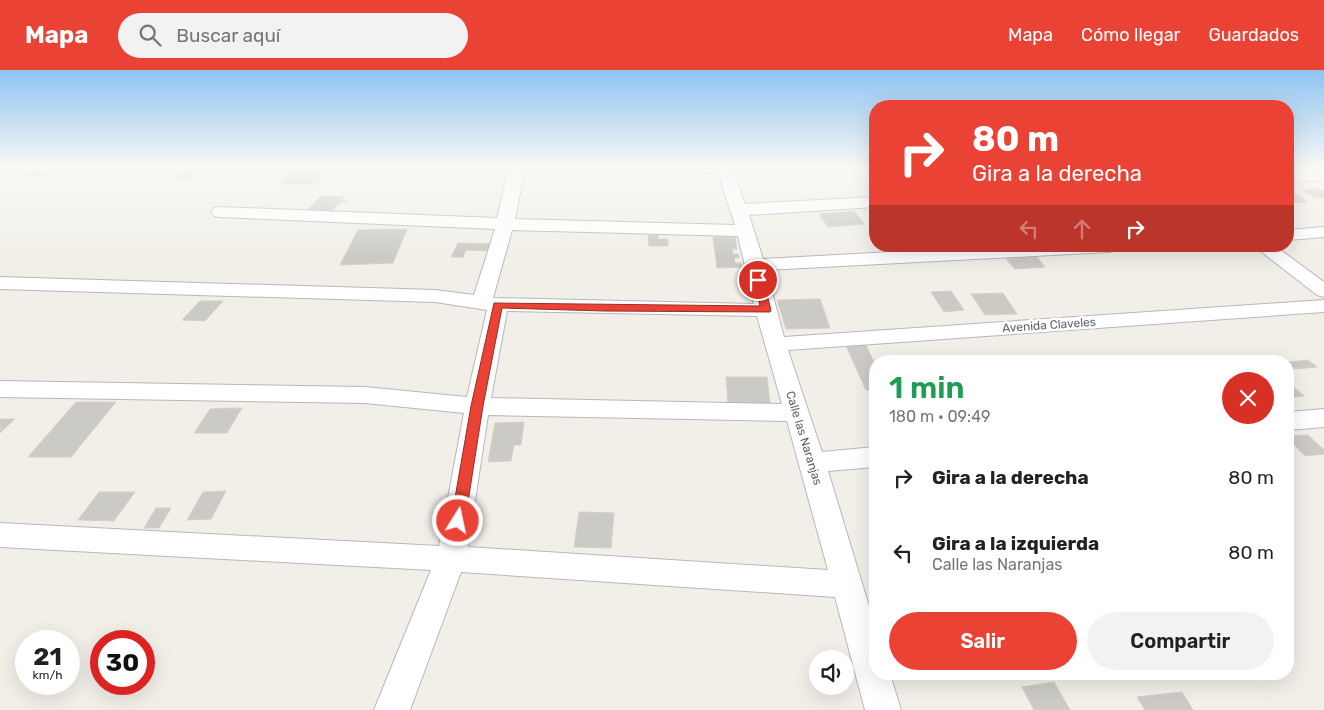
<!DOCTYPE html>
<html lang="es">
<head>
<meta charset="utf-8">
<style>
	:root { --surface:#fff; --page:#f2f2f2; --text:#222; --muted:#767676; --accent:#ea4335 }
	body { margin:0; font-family:Rubik,sans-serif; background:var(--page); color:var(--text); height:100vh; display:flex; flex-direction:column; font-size:19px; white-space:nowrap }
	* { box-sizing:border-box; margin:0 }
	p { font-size:16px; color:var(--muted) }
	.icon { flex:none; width:28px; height:28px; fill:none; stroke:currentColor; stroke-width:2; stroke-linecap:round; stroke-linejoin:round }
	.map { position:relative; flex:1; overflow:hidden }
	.details { position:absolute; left:869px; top:285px; width:425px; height:325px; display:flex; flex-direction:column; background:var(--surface); border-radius:20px; box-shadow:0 5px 20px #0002 }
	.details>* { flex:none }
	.hud { position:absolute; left:869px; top:30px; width:425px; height:152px; border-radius:20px; box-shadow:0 5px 20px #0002; background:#ea4335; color:#fff; overflow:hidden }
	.fabs { position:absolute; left:809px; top:580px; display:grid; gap:10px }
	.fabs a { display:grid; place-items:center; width:45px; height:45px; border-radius:50%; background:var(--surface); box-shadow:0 5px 20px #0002; font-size:25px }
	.speed { position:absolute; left:15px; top:560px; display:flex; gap:10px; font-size:25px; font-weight:700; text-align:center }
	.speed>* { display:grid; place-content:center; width:65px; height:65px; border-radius:50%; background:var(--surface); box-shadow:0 5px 20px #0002; line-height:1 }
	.speed small { font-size:12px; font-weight:400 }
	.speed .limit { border:8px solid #d22; background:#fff; color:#111 }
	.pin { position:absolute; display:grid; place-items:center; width:42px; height:42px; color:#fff; margin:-21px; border:2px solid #fff; border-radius:50%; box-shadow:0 1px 5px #0007 }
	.me { position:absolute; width:55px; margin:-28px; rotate:10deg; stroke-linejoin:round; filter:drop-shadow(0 0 4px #0008) }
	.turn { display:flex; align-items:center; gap:18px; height:105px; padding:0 20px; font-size:22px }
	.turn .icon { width:65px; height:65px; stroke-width:2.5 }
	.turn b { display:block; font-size:35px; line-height:42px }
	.lanes { display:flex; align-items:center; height:48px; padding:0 20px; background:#0003; justify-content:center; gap:25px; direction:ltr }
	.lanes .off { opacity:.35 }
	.round { display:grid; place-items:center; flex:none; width:52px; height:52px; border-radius:26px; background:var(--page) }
	.summary { display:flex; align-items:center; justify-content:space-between; height:85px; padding:0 20px }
	h1 { font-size:30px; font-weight:600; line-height:38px; color:#1e9e55 }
	.button { display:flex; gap:10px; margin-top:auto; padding:10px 20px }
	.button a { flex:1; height:58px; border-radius:30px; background:var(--accent); color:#fff; font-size:20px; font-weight:600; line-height:58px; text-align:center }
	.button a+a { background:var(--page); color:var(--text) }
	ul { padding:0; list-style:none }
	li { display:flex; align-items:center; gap:15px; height:75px; padding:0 20px }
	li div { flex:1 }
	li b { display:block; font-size:19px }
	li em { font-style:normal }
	header { display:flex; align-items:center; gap:30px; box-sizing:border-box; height:70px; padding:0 25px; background:var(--accent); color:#fff }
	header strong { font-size:24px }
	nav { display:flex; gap:28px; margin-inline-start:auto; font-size:18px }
	.search { width:350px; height:45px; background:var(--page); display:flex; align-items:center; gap:12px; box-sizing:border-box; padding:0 18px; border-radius:28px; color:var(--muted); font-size:19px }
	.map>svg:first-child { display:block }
	.building { fill:#cccac5; stroke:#d6d1c6 }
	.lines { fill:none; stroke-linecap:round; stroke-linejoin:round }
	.street-casing { stroke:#b5b8bc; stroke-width:2 }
	.street { fill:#fff; fill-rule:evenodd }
	.route { fill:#ea4335; stroke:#982c22 }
	.labels { text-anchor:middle; stroke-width:5; stroke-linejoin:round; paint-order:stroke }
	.street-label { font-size:12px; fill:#5f6368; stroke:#fff }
</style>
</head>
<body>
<header>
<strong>Mapa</strong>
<div class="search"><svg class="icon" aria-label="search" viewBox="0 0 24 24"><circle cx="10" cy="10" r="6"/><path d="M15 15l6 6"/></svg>Buscar aquí</div>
<nav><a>Mapa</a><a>Cómo llegar</a><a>Guardados</a></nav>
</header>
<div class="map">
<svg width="1324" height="640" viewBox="0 0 1324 640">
	<rect width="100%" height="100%" fill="#f1efe8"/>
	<g class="building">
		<polygon points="183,97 204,97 192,109 171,109"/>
		<polygon points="292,97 328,97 317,114 279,114"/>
		<polygon points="37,99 55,99 43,107 25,106"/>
		<polygon points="1316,118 1324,122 1324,127 1316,128 1302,120"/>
		<polygon points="1288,119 1308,132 1288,133"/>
		<polygon points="321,126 344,127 341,131 350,131 339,133 332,141 308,140"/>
		<polygon points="854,141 864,154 828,157 819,144"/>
		<polygon points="407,159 393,193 340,195 358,160"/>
		<polygon points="658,165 658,169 668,169 668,176 649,176 648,166"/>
		<polygon points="713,167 735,167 737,179 732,179 733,184 738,184 739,188 734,188 735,193 741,193 742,197 717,198"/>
		<polygon points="458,173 496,174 493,181 466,180 463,187 451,187"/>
		<polygon points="1036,186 1045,197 1015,199 1006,189"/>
		<polygon points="951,221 964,240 944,242 931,222"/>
		<polygon points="1003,223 1017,244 985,245 971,224"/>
		<polygon points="820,229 830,258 786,259 777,230"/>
		<polygon points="200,231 223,231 205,251 182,250"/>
		<polygon points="866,275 875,294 875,320 866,320 846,276"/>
		<polygon points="936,286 940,291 904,291 903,289"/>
		<polygon points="1308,290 1317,297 1294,299 1288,294 1288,292"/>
		<polygon points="726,307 767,307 770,334 728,333"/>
		<polygon points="1288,312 1304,326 1288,328"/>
		<polygon points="76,332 116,332 71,387 28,387"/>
		<polygon points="242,338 227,363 194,363 210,339"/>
		<polygon points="0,349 15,349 0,363"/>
		<polygon points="524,352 521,375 514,375 511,391 488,392 495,353"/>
		<polygon points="1308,365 1324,380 1324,384 1305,386 1288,369 1288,366"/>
		<polygon points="226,421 211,449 187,450 203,422"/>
		<polygon points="99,422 135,422 114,451 78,450"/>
		<polygon points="156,438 171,438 159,458 144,458"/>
		<polygon points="579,442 614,443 611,478 574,477"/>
		<polygon points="1054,612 1070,640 1034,640 1022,617"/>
		<polygon points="1182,622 1193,640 1145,640 1137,627"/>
	</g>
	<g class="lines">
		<defs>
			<g id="street">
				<path d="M 509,97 L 525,97 L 515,149 L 735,155 L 718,103 L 671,102 L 665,100 L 663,97 L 732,97 L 745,134 L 875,127 L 875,137 L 749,145 L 763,189 L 1000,176 L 1118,176 L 1116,180 L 1109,182 L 766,200 L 784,267 L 1324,230 L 1324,242 L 788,280 L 822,382 L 875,377 L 875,397 L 828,401 L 875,556 L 875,604 L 890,604 L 901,640 L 865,640 L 835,527 L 461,502 L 410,640 L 374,640 L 431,500 L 0,477 L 0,453 L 439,476 L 464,343 L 365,333 L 0,327 L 0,311 L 365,317 L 467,327 L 487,240 L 435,232 L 0,219 L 0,207 L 435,220 L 474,225 L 495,159 L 220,147 L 214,146 L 211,142 L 214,138 L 220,137 L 497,148 ZM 512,160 L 738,166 L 754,234 L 493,228 ZM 507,241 L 757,246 L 782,334 L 491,328 ZM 488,345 L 787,351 L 828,500 L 468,477 Z"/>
				<polygon points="1324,100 1324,110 1288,112 1288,102"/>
				<polygon points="1324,157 1324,167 1288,170 1288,160"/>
				<polygon points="1254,176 1275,176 1324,212 1324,227 1317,225"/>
				<polygon points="1324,339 1324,357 1288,360 1288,342"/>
			</g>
		</defs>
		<use href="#street" class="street-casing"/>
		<use href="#street" class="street"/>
	</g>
	<linearGradient id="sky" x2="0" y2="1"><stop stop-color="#8fc3f1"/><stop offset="0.52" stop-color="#f9f8f5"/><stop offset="1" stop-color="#f9f8f5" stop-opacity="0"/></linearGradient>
	<rect width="1324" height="187" fill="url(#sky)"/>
	<polygon class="route" points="758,207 763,210 771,240 770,242 604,241 502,238 483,336 465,451 463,455 458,456 453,455 451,451 471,336 494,233 760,236 754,210"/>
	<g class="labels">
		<g class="street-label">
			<text transform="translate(1049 255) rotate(-4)" y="4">Avenida Claveles</text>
			<text transform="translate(804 368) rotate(73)" y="4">Calle las Naranjas</text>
		</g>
	</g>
</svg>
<div class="fabs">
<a><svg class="icon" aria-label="sound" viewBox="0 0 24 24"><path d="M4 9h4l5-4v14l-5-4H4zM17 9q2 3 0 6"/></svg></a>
</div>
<div class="speed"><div>21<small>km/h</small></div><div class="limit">30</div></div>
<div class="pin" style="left:758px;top:210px;background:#d93025"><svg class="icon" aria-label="arrive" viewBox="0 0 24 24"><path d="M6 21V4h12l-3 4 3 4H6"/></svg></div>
<svg class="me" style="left:458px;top:451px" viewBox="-20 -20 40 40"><circle r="17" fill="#ea4335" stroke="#fff" stroke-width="3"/><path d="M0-11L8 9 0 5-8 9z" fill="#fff"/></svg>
<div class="hud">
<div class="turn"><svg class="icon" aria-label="right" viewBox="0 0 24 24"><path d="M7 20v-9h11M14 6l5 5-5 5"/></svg><div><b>80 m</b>Gira a la derecha</div></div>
<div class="lanes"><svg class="icon off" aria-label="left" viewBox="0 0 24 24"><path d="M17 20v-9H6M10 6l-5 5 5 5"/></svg><svg class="icon off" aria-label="ahead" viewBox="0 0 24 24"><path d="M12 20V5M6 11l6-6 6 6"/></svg><svg class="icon" aria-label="right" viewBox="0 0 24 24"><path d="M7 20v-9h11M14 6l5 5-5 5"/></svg></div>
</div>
<section class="details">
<div class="summary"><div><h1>1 min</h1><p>180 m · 09:49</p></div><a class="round" style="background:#d93025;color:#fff"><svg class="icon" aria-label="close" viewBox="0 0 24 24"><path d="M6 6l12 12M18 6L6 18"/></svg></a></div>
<ul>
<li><svg class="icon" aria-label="right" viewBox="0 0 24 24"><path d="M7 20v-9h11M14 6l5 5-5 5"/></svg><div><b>Gira a la derecha</b></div><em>80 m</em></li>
<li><svg class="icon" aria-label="left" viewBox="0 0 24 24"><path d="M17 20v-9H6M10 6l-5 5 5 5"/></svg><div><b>Gira a la izquierda</b><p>Calle las Naranjas</p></div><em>80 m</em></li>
</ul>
<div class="button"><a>Salir</a><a>Compartir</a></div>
</section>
</div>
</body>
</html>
